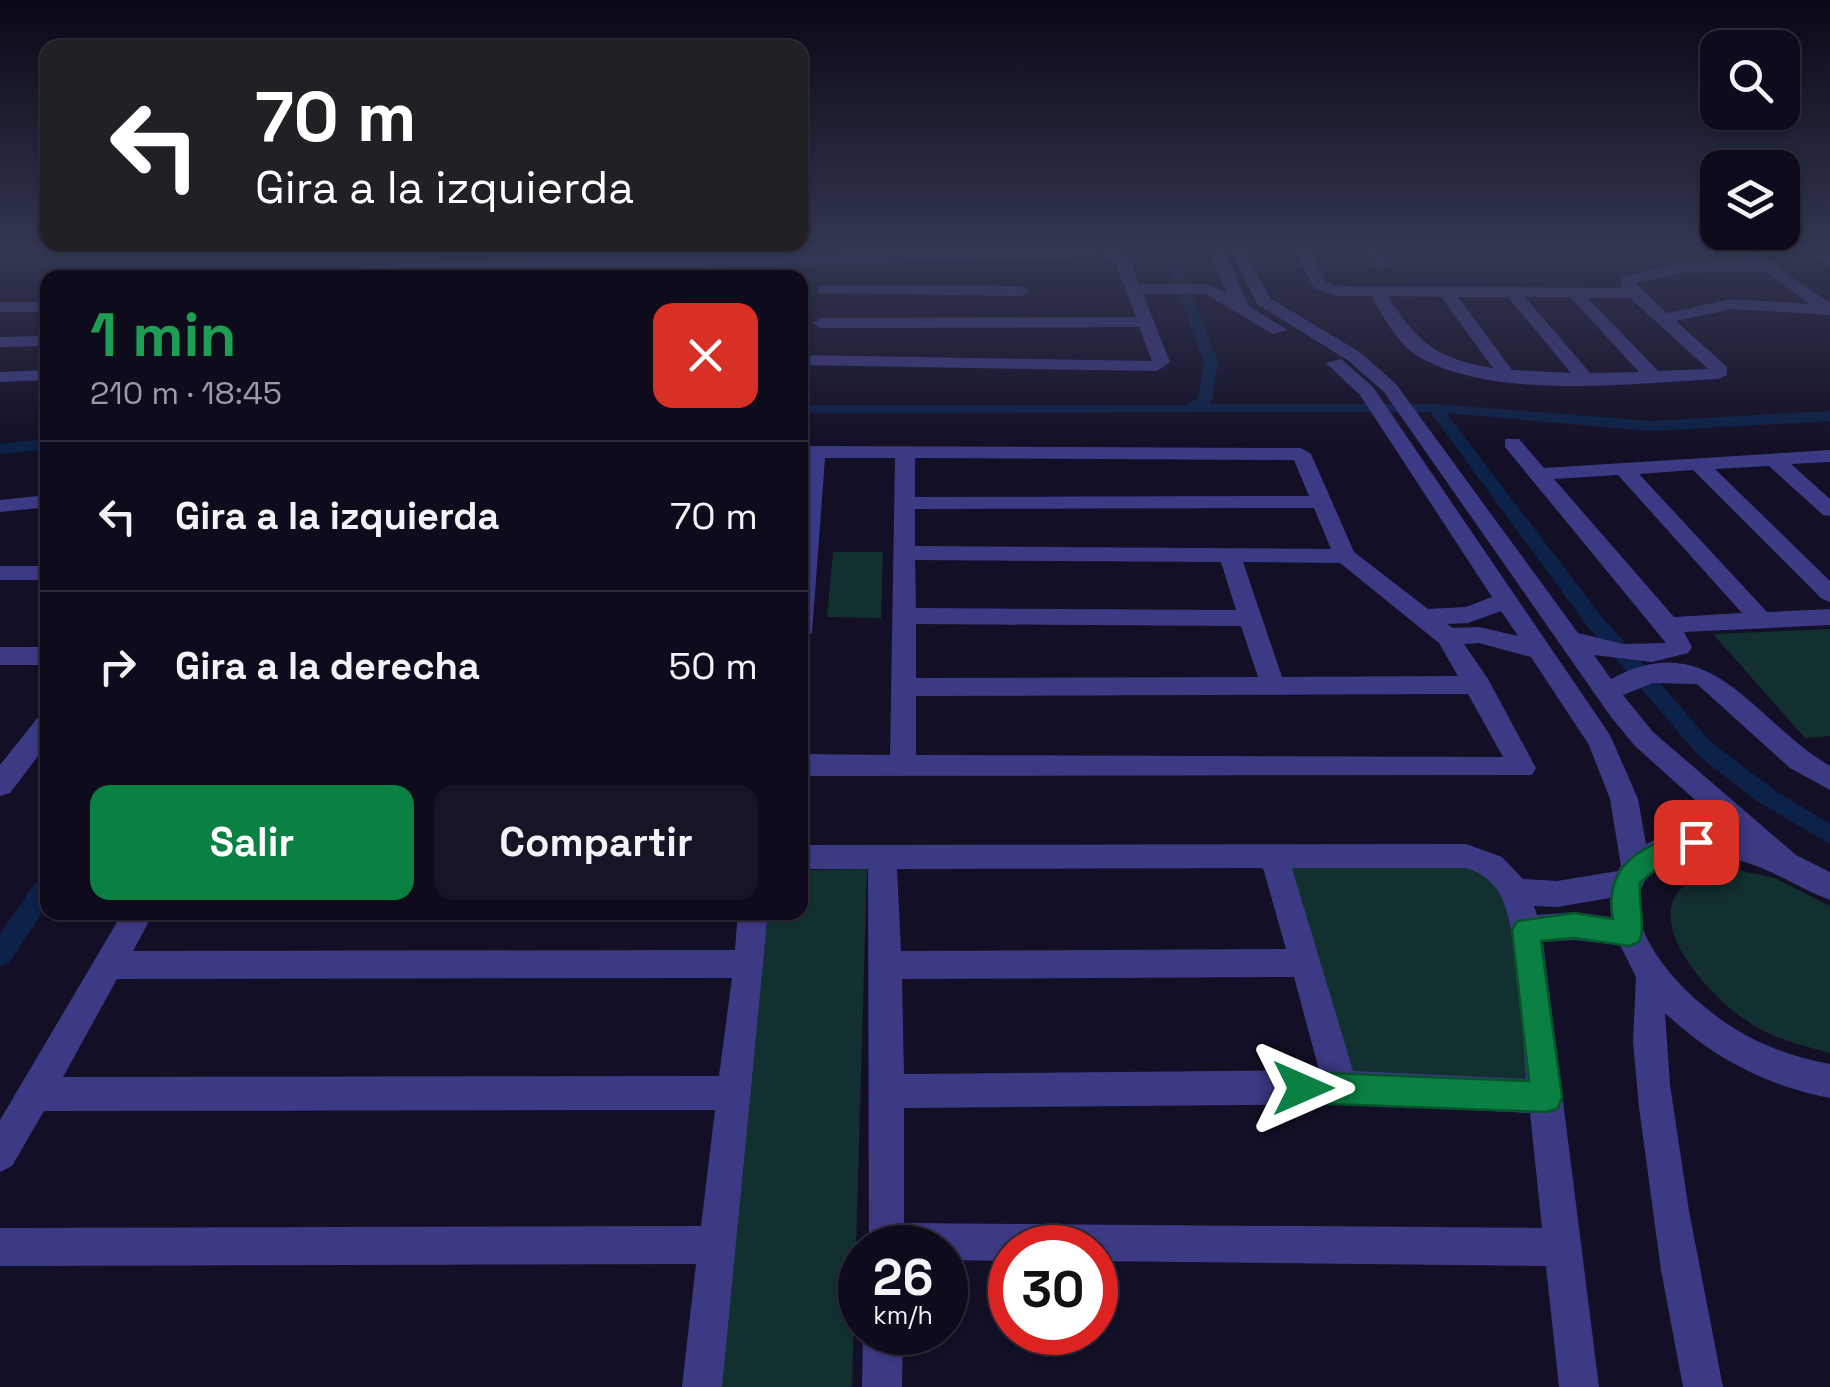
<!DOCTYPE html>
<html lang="es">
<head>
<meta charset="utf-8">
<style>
	:root { --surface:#0e0b1c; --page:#171425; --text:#f1f3f6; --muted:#9b9ba3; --line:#2e2b3b; --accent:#0b8043 }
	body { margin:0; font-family:"Space Grotesk",sans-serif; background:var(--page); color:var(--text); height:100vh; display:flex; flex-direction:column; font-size:38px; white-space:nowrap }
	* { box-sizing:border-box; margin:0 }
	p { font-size:32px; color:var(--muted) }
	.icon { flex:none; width:55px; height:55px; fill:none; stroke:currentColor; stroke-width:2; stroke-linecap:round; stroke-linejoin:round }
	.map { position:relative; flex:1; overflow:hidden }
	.side { position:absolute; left:40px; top:270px; width:768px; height:650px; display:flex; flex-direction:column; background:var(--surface); border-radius:20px; box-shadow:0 2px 8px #0004,0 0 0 2px var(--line) }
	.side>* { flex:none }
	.hud { position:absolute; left:40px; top:40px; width:768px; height:210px; border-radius:20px; box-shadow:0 2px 8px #0004,0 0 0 2px var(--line); background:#202124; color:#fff; overflow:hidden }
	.controls { position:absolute; left:1700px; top:30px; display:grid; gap:20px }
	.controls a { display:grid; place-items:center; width:100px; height:100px; border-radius:20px; background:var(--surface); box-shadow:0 2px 8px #0004,0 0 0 2px var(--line); font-size:50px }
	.speed { position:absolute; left:838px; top:1225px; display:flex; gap:20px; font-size:50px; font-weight:700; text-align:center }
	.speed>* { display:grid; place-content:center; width:130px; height:130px; border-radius:50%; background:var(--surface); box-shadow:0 2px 8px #0004,0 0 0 2px var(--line); line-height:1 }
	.speed small { font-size:25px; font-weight:400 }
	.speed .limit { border:15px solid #d22; background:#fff; color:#111 }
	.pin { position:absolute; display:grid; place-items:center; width:85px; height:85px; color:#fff; margin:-42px; border-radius:20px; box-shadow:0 5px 15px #0006 }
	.me { position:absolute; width:110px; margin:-55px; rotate:90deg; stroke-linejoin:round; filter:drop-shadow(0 0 8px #0008) }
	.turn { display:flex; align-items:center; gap:35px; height:210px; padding:0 50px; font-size:45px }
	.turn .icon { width:130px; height:130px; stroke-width:2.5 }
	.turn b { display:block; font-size:70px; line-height:85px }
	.round { display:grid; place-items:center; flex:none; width:105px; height:105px; border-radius:20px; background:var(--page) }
	.headline { display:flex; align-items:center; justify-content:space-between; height:170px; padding:0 50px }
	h1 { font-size:60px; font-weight:800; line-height:75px; color:#1e9e55 }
	.primary-button { display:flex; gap:20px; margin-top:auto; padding:20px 50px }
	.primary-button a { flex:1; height:115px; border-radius:20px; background:var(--accent); color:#fff; font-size:40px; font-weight:800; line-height:115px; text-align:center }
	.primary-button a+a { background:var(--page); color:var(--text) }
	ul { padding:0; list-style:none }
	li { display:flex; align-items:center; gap:30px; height:150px; padding:0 50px; border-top:2px solid var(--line) }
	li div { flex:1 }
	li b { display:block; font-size:38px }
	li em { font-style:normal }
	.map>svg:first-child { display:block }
	.green { fill:#12302f }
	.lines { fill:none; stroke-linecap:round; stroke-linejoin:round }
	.canal { fill:#0c2248; fill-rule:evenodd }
	.minor { fill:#3d3a85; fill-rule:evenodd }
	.route { fill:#0b8043; stroke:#07532c; stroke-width:2.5 }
</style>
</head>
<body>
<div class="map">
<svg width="1830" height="1387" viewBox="0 0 1830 1387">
	<rect width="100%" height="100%" fill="#130f26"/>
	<g class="green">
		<polygon points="833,552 883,552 881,618 827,617"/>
		<polygon points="1830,629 1830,736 1805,738 1713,634"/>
		<polygon points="1274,856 1466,856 1504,871 1547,1097 1341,1087"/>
		<polygon points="867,869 852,1387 718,1387 768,913 800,912 800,870"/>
		<path d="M 1738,870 L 1775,878 L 1830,906 L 1830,1053 C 1800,1045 1770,1038 1744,1019 C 1684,976 1617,878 1738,870 Z"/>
	</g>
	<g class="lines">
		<g class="canal">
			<polygon points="1155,252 1168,252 1180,265 1218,362 1212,400 1208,404 1434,404 1650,421 1830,411 1830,421 1650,431 1446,413 1602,617 1713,744 1774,790 1830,824 1830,844 1758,802 1699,756 1588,627 1430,412 800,413 800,405 1187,405 1198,398 1204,362 1168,266"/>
			<polygon points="48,439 48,449 0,454 0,444"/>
			<polygon points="48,873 48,904 9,963 0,966 0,934 40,876"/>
		</g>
		<g class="minor">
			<polygon points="904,252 1118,252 1130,259 1139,284 1208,284 1227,293 1210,252 1225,252 1249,306 1287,330 1273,334 1205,294 1143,294 1170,362 1157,371 800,365 800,355 1152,361 1139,327 821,328 813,323 821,318 1136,317 1115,262 1096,253 1089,257 350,278 364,265"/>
			<path d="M 1231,252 L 1246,252 L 1270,298 L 1361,353 L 1396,384 L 1578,633 L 1623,644 L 1666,643 L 1505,447 L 1505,439 L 1519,439 L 1544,468 L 1830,450 L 1830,462 L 1791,464 L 1830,499 L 1830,516 L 1823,515 L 1769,466 L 1715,469 L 1830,581 L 1830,602 L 1822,599 L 1693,470 L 1639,474 L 1767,612 L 1830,609 L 1830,625 L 1684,632 L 1692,647 L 1688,653 L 1652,662 L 1594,655 L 1611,679 C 1712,623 1755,723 1830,766 L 1830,790 L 1790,768 L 1697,684 L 1653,683 L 1623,695 L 1653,732 L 1796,855 L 1830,872 L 1830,900 C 1793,886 1764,863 1723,857 C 1664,848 1615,881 1650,944 C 1664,970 1688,994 1711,1012 C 1746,1040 1786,1056 1830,1064 L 1830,1098 C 1766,1086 1712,1057 1665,1013 L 1670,1085 L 1689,1211 L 1723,1387 L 1683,1387 L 1661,1270 L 1639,1107 L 1633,1042 L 1636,977 L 1620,945 L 1574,940 L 1543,942 L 1599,1387 L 1559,1387 L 1546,1266 L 1095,1261 L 1095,1248 L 1010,1248 L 1010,1261 L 945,1260 L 945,1248 L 869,1248 L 868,869 L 800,869 L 800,845 L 1466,844 L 1502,857 L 1523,879 L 1557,881 L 1618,871 L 1621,866 L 1610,799 L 1589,745 L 1531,657 L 1479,643 L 1464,644 L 1488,679 L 1536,768 L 1532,775 L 800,776 L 800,754 L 890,755 L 895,458 L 825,458 L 812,633 L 800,641 L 800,514 L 806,458 L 800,458 L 800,446 L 1301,448 L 1311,454 L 1354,552 L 1428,609 L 1466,607 L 1492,597 L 1360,395 L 1326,363 L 1341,359 L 1373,387 L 1610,735 L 1638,799 L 1646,844 C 1674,829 1705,829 1735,836 L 1635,746 L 1611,717 L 1384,392 L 1349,361 L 1257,304 ZM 915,458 L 1294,460 L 1309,496 L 915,497 ZM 1618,475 L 1742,613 L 1674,617 L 1554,479 ZM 1314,508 L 1331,549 L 915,546 L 915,509 ZM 915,560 L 1221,562 L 1236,610 L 916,608 ZM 1243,562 L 1340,563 L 1439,643 L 1458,676 L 1282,677 ZM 1501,611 L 1518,636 L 1479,627 L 1453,628 L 1447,624 L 1468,623 ZM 916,624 L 1241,626 L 1258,677 L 916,678 ZM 1468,694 L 1503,757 L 916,755 L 916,696 ZM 1263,868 L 1286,949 L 901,951 L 897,869 ZM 1292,868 L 1466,868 C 1479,872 1490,879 1498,891 C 1520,925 1522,1035 1526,1079 L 1353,1071 ZM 1610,898 L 1611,917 L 1574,912 L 1537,915 L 1534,906 L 1557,907 ZM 1294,977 L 1319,1070 L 904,1074 L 902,979 ZM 1341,1104 L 1530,1113 L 1542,1228 L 904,1223 L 904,1108 Z"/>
			<path d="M 1295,252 L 1310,252 L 1326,282 L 1338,286 L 1621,288 L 1621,277 L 1681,263 L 1752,262 L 1747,257 L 1755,252 L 1830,303 L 1830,315 L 1732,309 L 1676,321 L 1727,367 L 1727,375 L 1718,379 C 1631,383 1497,401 1419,357 C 1397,344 1384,317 1371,296 L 1336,296 L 1314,288 ZM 1764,271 L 1810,304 L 1732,299 L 1667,313 L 1636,283 L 1681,273 ZM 1388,296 L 1441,297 L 1493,368 C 1437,359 1417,343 1388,296 ZM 1458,297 L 1508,297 L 1571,373 L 1512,370 ZM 1525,297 L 1570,297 L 1639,372 L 1590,373 ZM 1588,298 L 1630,298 L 1708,369 L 1658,371 Z"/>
			<polygon points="1364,252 1379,252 1389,265 1376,268"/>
			<polygon points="1808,252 1830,255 1830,267"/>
			<polygon points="824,285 1022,286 1030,291 1022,296 818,293 818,287"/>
			<rect x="0" y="302" width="48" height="10"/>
			<polygon points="48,336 48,346 0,347 0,337"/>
			<polygon points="48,370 48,380 0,382 0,372"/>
			<polygon points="48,495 48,507 0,512 0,500"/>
			<rect x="0" y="566" width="48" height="14"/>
			<rect x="0" y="647" width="48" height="18"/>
			<polygon points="48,713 48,743 10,793 0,796 0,765 39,716"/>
			<path d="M 123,912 L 154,912 L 133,951 L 735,950 L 738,912 L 768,912 L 722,1387 L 682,1387 L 696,1264 L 0,1266 L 0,1228 L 701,1226 L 715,1110 L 44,1111 L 12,1166 L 0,1172 L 0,1120 ZM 732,978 L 719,1076 L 63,1077 L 117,979 Z"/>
			<polygon points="863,1332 903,1332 902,1387 862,1387"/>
		</g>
	</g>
	<linearGradient id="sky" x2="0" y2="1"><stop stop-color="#0a0815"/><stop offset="0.56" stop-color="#333752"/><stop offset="1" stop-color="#333752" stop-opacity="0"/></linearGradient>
	<rect width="1830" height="447" fill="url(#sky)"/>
	<path class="route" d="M 1696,832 L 1709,842 L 1705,850 L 1667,859 L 1640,883 C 1638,902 1646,926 1639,942 L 1629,946 L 1574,938 L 1541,941 L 1562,1097 L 1558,1108 L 1547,1112 L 1303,1103 L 1292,1098 L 1288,1088 L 1292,1077 L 1303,1072 L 1529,1081 L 1512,930 L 1517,921 L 1574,913 L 1613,919 C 1602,861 1649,841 1696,832 Z"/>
</svg>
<div class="controls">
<a><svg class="icon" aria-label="search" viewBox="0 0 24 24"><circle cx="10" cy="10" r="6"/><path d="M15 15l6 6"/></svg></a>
<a><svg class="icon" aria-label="layers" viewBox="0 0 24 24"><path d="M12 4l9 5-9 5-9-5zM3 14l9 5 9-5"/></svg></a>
</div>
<div class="speed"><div>26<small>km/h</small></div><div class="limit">30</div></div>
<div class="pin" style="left:1696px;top:842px;background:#d93025"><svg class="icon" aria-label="arrive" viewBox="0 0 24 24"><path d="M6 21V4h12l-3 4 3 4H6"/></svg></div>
<svg class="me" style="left:1303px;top:1088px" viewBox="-20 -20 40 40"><path d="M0-17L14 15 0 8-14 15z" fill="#0b8043" stroke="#fff" stroke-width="4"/></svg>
<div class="hud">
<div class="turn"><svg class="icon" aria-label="left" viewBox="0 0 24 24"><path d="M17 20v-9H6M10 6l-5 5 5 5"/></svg><div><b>70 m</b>Gira a la izquierda</div></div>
</div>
<section class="side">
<div class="headline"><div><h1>1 min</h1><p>210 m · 18:45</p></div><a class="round" style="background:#d93025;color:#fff"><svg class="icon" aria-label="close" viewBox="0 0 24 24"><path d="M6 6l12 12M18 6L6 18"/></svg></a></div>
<ul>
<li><svg class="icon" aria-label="left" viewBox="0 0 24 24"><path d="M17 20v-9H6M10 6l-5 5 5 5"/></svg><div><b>Gira a la izquierda</b></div><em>70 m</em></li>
<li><svg class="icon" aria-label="right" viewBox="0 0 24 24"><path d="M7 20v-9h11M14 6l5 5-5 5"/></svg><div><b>Gira a la derecha</b></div><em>50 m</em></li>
</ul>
<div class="primary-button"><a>Salir</a><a>Compartir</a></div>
</section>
</div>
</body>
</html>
